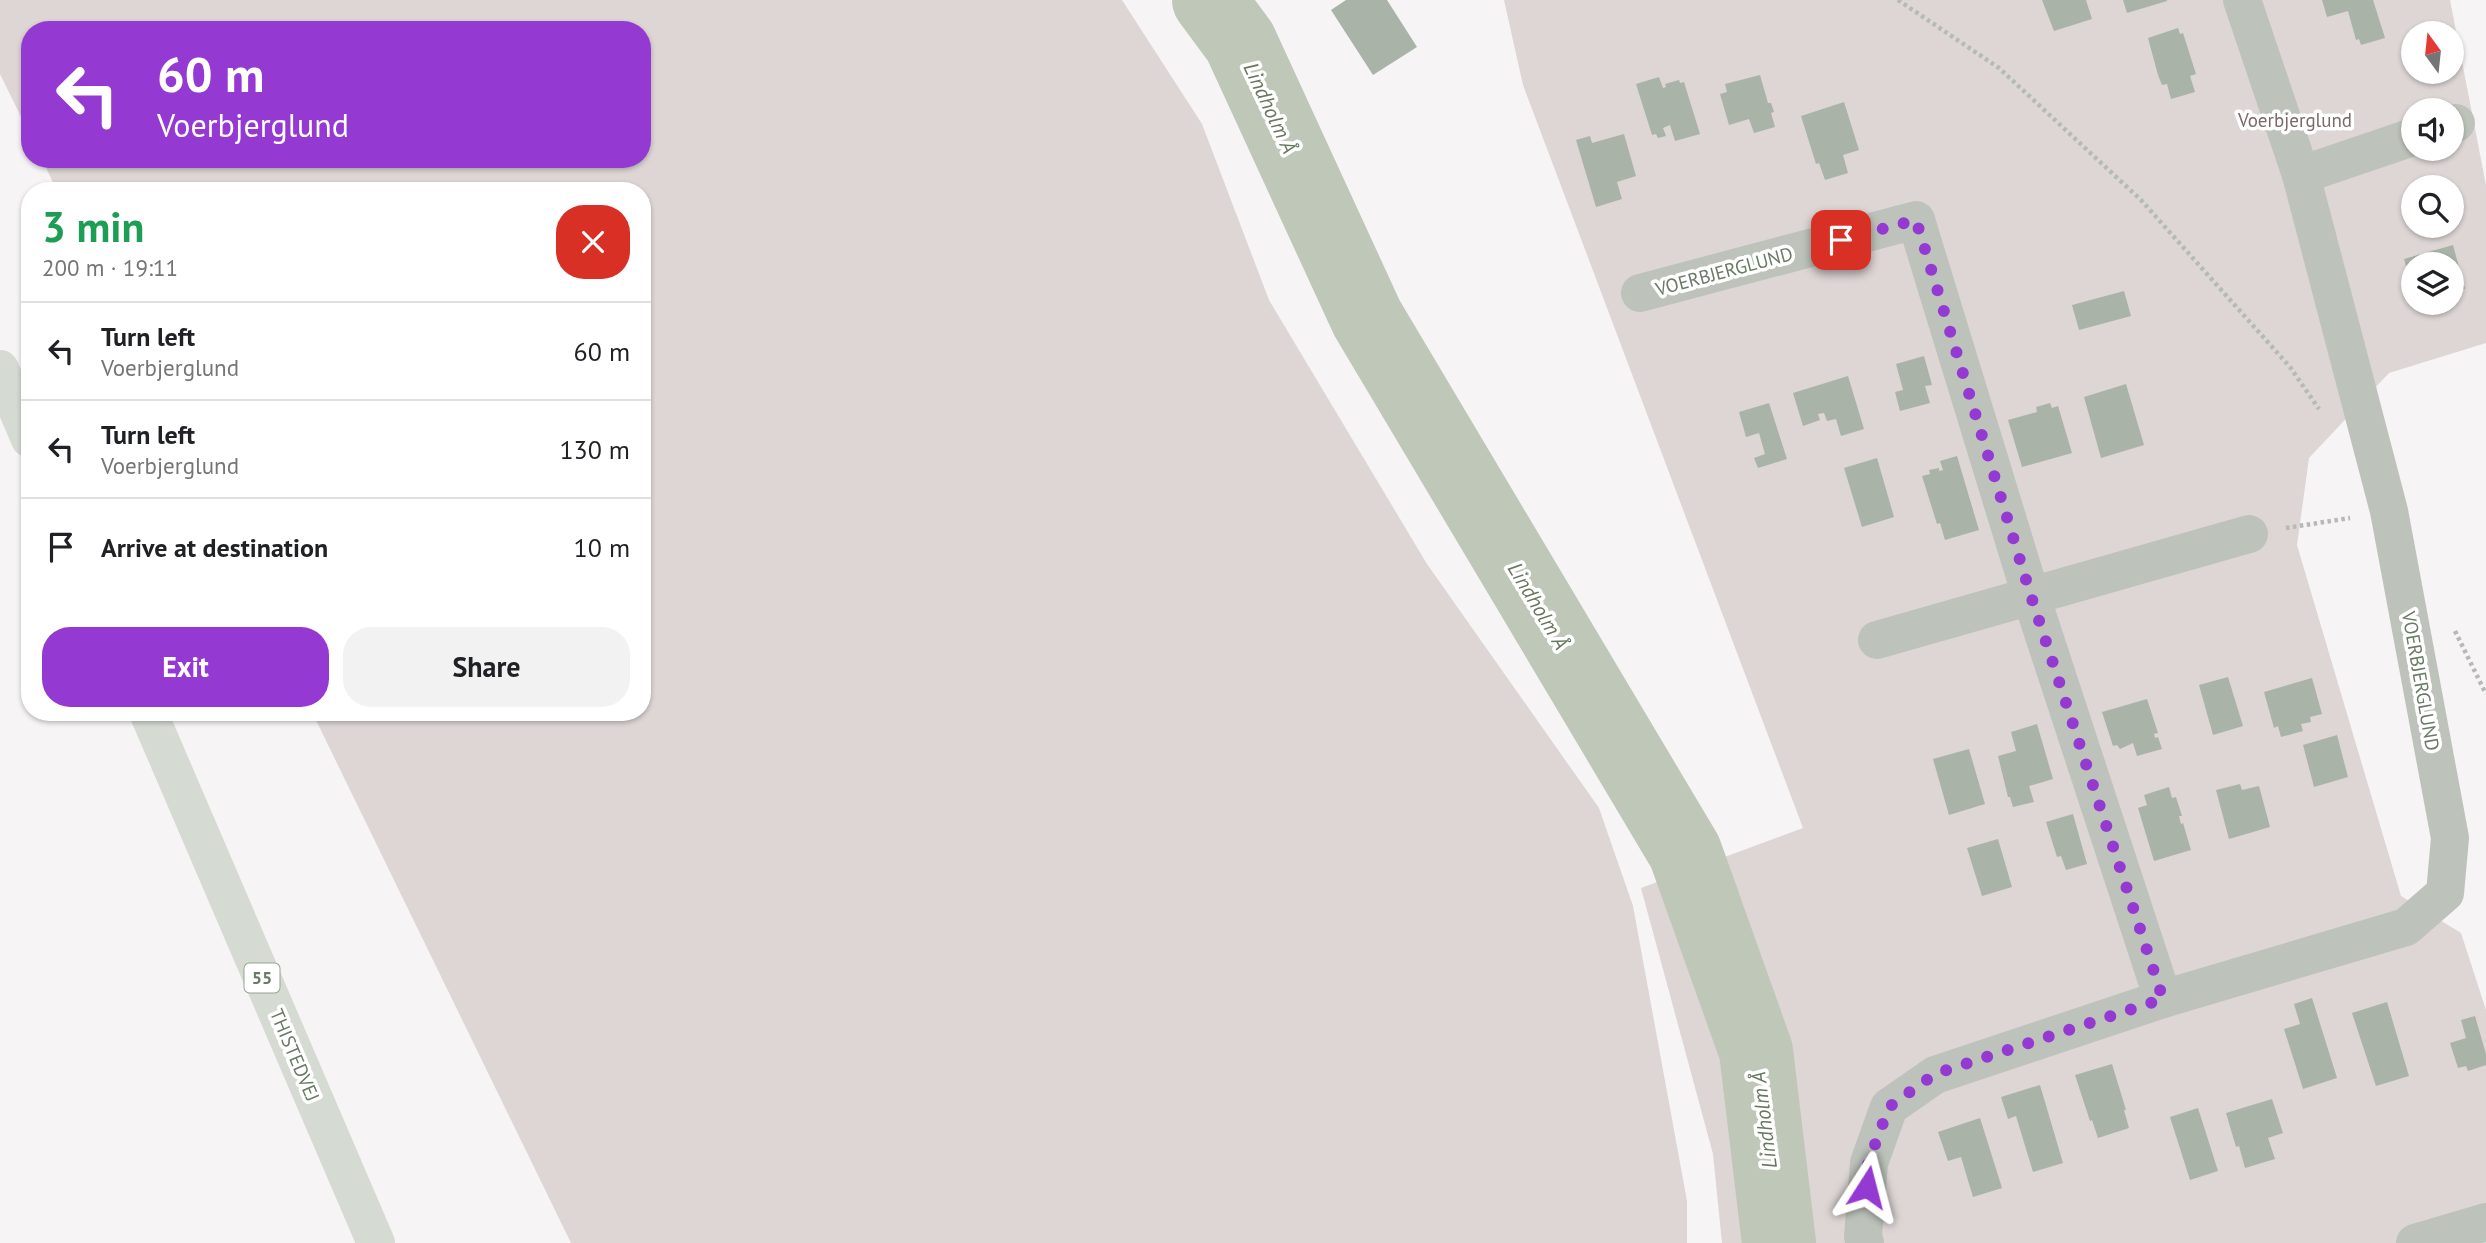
<!DOCTYPE html>
<html lang="en">
<head>
<meta charset="utf-8">
<style>
	:root { --surface:#fff; --page:#f2f2f2; --text:#202124; --muted:#757577; --line:#e0e0e0; --accent:#9439d1 }
	body { margin:0; font-family:"PT Sans",sans-serif; background:var(--page); color:var(--text); height:100vh; display:flex; flex-direction:column; font-size:26px; white-space:nowrap }
	* { box-sizing:border-box; margin:0 }
	p { font-size:23px; color:var(--muted) }
	.icon { flex:none; width:38px; height:38px; fill:none; stroke:currentColor; stroke-width:2; stroke-linecap:round; stroke-linejoin:round }
	.map { position:relative; flex:1; overflow:hidden }
	.details { position:absolute; left:21px; top:182px; width:630px; height:539px; display:flex; flex-direction:column; background:var(--surface); border-radius:28px; box-shadow:0 2px 5px #0004 }
	.details>* { flex:none }
	.top-card { position:absolute; left:21px; top:21px; width:630px; height:147px; border-radius:28px; box-shadow:0 2px 5px #0004; background:#9439d1; color:#fff; overflow:hidden }
	.needle { width:46px; rotate:345deg }
	.controls { position:absolute; left:2401px; top:21px; display:grid; gap:14px }
	.controls a { display:grid; place-items:center; width:63px; height:63px; border-radius:50%; background:var(--surface); box-shadow:0 2px 5px #0004; font-size:35px }
	.pin { position:absolute; display:grid; place-items:center; width:60px; height:60px; color:#fff; margin:-30px; border-radius:14px; box-shadow:0 4px 10px #0006 }
	.me { position:absolute; width:77px; margin:-38px; rotate:9deg; stroke-linejoin:round; filter:drop-shadow(0 0 5px #0008) }
	.turn { display:flex; align-items:center; gap:24px; height:147px; padding:0 21px; font-size:32px }
	.turn .icon { width:91px; height:91px; stroke-width:2.5 }
	.turn b { display:block; font-size:49px; line-height:60px }
	.round { display:grid; place-items:center; flex:none; width:74px; height:74px; border-radius:28px; background:var(--page) }
	.head { display:flex; align-items:center; justify-content:space-between; height:119px; padding:0 21px }
	h1 { font-size:42px; font-weight:600; line-height:52px; color:#1e9e55 }
	.cta { display:flex; gap:14px; margin-top:auto; padding:14px 21px }
	.cta a { flex:1; height:80px; border-radius:28px; background:var(--accent); color:#fff; font-size:28px; font-weight:600; line-height:80px; text-align:center }
	.cta a+a { background:var(--page); color:var(--text) }
	ul { padding:0; list-style:none }
	li { display:flex; align-items:center; gap:21px; height:98px; padding:0 21px; border-top:2px solid var(--line) }
	li div { flex:1 }
	li b { display:block; font-size:26px }
	li em { font-style:normal }
	.map>svg:first-child { display:block }
	.green { fill:#ddd6d5; fill-rule:evenodd }
	.lines { fill:none; stroke-linecap:round; stroke-linejoin:round }
	.river { stroke:#bfc7b9; stroke-width:74 }
	.building { fill:#aab3a7 }
	.path { stroke:#b5bab4; stroke-width:4.5; stroke-dasharray:3.5 3.5; stroke-linecap:butt }
	.minor { stroke:#bdc3bb; stroke-width:38 }
	.major { stroke:#d5dad3; stroke-width:38 }
	.route { stroke:#9439d1; stroke-width:12; stroke-dasharray:0 21.6 }
	.labels { text-anchor:middle; stroke-width:7; stroke-linejoin:round; paint-order:stroke }
	.shield { fill:#fff; stroke:#95a392; stroke-width:2 }
	.shield-label { font-size:18px; font-weight:bold; fill:#687b64 }
	.park-label { font-size:19px; fill:#796a67; stroke:#fff }
	.street-label { font-size:19px; fill:#687b64; stroke:#fff }
	.water-label { font-size:21px; font-style:italic; fill:#68775f; stroke:#fff }
</style>
</head>
<body>
<div class="map">
<svg width="2486" height="1243" viewBox="0 0 2486 1243">
	<rect width="100%" height="100%" fill="#f6f4f5"/>
	<g class="green">
		<polygon points="0,0 1122,0 1202,124 1269,300 1427,564 1599,808 1633,906 1687,1201 1687,1243 571,1243 312,712 642,712 642,191 57,191 42,159 642,159 642,30 30,30 30,135 0,74"/>
		<path d="M 1504,0 L 2450,0 L 2486,185 L 2486,343 L 2389,373 L 2309,458 L 2297,545 L 2401,896 L 2461,933 L 2486,1010 L 2486,1243 L 1722,1243 L 1713,1154 L 1641,888 L 1803,828 L 1523,85 ZM 2413,33 L 2452,33 L 2452,72 L 2413,72 ZM 2413,110 L 2452,110 L 2452,149 L 2413,149 ZM 2413,187 L 2452,187 L 2452,226 L 2413,226 ZM 2413,264 L 2452,264 L 2452,303 L 2413,303 Z"/>
	</g>
	<g class="lines">
		<polyline class="river" points="1209,0 1240,42 1367,318 1685,852 1756,1051 1779,1243"/>
	</g>
	<g class="building">
		<polygon points="1346,0 1387,0 1417,47 1373,75 1331,10"/>
		<polygon points="2042,0 2086,0 2092,19 2054,31"/>
		<polygon points="2123,0 2167,0 2167,1 2127,13"/>
		<polygon points="2322,0 2373,0 2385,38 2361,45 2359,39 2356,40 2348,11 2327,17"/>
		<polygon points="2178,28 2180,34 2183,33 2196,74 2190,76 2195,92 2171,99 2167,84 2162,85 2158,75 2148,38"/>
		<polygon points="1760,75 1768,103 1771,103 1774,112 1771,113 1775,127 1754,133 1749,119 1729,125 1720,94 1727,92 1725,84"/>
		<polygon points="1659,77 1663,88 1666,87 1665,84 1679,80 1680,83 1684,82 1700,134 1675,141 1670,125 1663,128 1666,136 1658,138 1656,134 1652,135 1636,84"/>
		<polygon points="1844,102 1859,150 1843,155 1848,173 1825,180 1819,163 1816,164 1801,116"/>
		<polygon points="1624,134 1636,176 1617,182 1622,199 1596,207 1576,140 1590,136 1592,143"/>
		<polygon points="2453,245 2465,289 2452,292 2452,264 2413,264 2412,287 2404,259"/>
		<polygon points="2124,291 2131,316 2079,330 2072,305"/>
		<polygon points="2419,303 2441,303 2441,304 2420,309"/>
		<polygon points="1924,356 1932,385 1925,386 1930,403 1900,411 1895,392 1903,390 1896,364"/>
		<polygon points="1848,376 1864,429 1841,436 1836,419 1827,421 1824,413 1818,414 1820,420 1803,426 1793,393"/>
		<polygon points="2126,384 2144,445 2101,458 2084,397"/>
		<polygon points="1769,403 1787,459 1758,468 1754,458 1765,454 1759,433 1746,437 1739,412"/>
		<polygon points="2050,403 2052,408 2058,406 2072,453 2022,467 2008,420 2037,412 2036,407"/>
		<polygon points="1957,456 1979,530 1945,540 1940,523 1937,524 1922,476 1930,474 1929,470 1939,468 1939,471 1943,470 1940,461"/>
		<polygon points="1877,458 1894,517 1862,527 1844,468"/>
		<polygon points="2228,677 2243,726 2213,735 2199,685"/>
		<polygon points="2312,678 2322,714 2310,717 2311,722 2301,724 2303,731 2281,737 2278,726 2274,728 2264,692"/>
		<polygon points="2147,699 2158,733 2154,734 2155,738 2158,737 2162,749 2137,756 2133,743 2120,749 2117,745 2113,746 2102,712"/>
		<polygon points="2037,724 2053,779 2029,786 2034,802 2013,807 2010,797 2008,797 1998,756 2016,751 2011,732"/>
		<polygon points="2337,735 2348,777 2314,787 2303,745"/>
		<polygon points="1969,749 1985,804 1949,815 1933,759"/>
		<polygon points="2240,784 2242,790 2259,786 2270,827 2229,839 2216,790"/>
		<polygon points="2169,787 2172,798 2176,797 2182,816 2179,816 2181,824 2183,823 2191,850 2154,861 2138,808 2147,805 2144,795"/>
		<polygon points="2073,814 2087,864 2066,870 2061,856 2057,857 2046,822"/>
		<polygon points="1998,839 2012,887 1982,896 1967,848"/>
		<polygon points="2312,998 2337,1078 2303,1089 2284,1029 2300,1024 2294,1004"/>
		<polygon points="2387,1002 2409,1076 2376,1086 2352,1013"/>
		<polygon points="2475,1016 2486,1054 2486,1065 2468,1071 2466,1066 2458,1068 2450,1043 2466,1038 2461,1020"/>
		<polygon points="2112,1064 2126,1110 2124,1110 2129,1128 2098,1138 2092,1120 2090,1121 2075,1075"/>
		<polygon points="2040,1085 2063,1163 2033,1172 2016,1116 2008,1119 2001,1097"/>
		<polygon points="2272,1099 2283,1133 2268,1138 2275,1159 2245,1168 2239,1146 2236,1147 2226,1113"/>
		<polygon points="2198,1108 2218,1171 2190,1180 2170,1117"/>
		<polygon points="1980,1118 2002,1188 1973,1197 1961,1157 1948,1161 1938,1132"/>
	</g>
	<g class="lines">
		<g class="path">
			<polyline points="1898,0 1999,68 2141,200 2290,367 2319,409"/>
			<polyline points="2286,528 2350,518"/>
			<polyline points="2455,631 2486,694"/>
		</g>
		<g class="minor">
			<polyline points="2452,124 2456,123"/>
			<polyline points="2301,175 2413,137"/>
			<polyline points="1640,293 1916,220 2031,596 2163,999"/>
			<polyline points="1877,640 2249,534"/>
			<polyline points="1865,1243 1863,1236 1869,1163 1889,1107 1935,1075 2163,999 2406,927 2445,893 2450,838 2389,511 2301,175 2242,0"/>
			<polyline points="2415,1243 2486,1222"/>
		</g>
		<g class="major">
			<polyline points="0,369 30,439"/>
			<polyline points="148,712 376,1243"/>
		</g>
	</g>
	<g class="lines">
		<polyline class="route" points="1841,240 1916,220 2031,596 2163,999 1935,1074 1889,1107 1868,1163 1867,1187"/>
	</g>
	<g class="labels">
		<rect class="shield" x="244.5" y="963.5" width="35" height="29" rx="5"/>
		<g class="shield-label">
			<text x="262" y="984">55</text>
		</g>
		<g class="park-label">
			<text x="2295" y="127">Voerbjerglund</text>
		</g>
		<g class="street-label">
			<text transform="translate(1724 271) rotate(-15)" y="7">VOERBJERGLUND</text>
			<text transform="translate(2421 681) rotate(80)" y="7">VOERBJERGLUND</text>
			<text transform="translate(295 1055) rotate(67)" y="7">THISTEDVEJ</text>
		</g>
		<g class="water-label">
			<text transform="translate(1270 108) rotate(65)" y="7">Lindholm Å</text>
			<text transform="translate(1538 606) rotate(59)" y="7">Lindholm Å</text>
			<text transform="translate(1764 1120) rotate(-97)" y="7">Lindholm Å</text>
		</g>
	</g>
</svg>
<div class="controls">
<a><svg class="needle" viewBox="-14 -14 28 28"><path d="M0-13l5 13h-10z" fill="#e53935"/><path d="M0 13l5-13h-10z" fill="#757577"/></svg></a>
<a><svg class="icon" aria-label="sound" viewBox="0 0 24 24"><path d="M4 9h4l5-4v14l-5-4H4zM17 9q2 3 0 6"/></svg></a>
<a><svg class="icon" aria-label="search" viewBox="0 0 24 24"><circle cx="10" cy="10" r="6"/><path d="M15 15l6 6"/></svg></a>
<a><svg class="icon" aria-label="layers" viewBox="0 0 24 24"><path d="M12 4l9 5-9 5-9-5zM3 14l9 5 9-5"/></svg></a>
</div>
<div class="pin" style="left:1841px;top:240px;background:#d93025"><svg class="icon" aria-label="arrive" viewBox="0 0 24 24"><path d="M6 21V4h12l-3 4 3 4H6"/></svg></div>
<svg class="me" style="left:1867px;top:1187px" viewBox="-20 -20 40 40"><path d="M0-17L14 15 0 8-14 15z" fill="#9439d1" stroke="#fff" stroke-width="4"/></svg>
<div class="top-card">
<div class="turn"><svg class="icon" aria-label="left" viewBox="0 0 24 24"><path d="M17 20v-9H6M10 6l-5 5 5 5"/></svg><div><b>60 m</b>Voerbjerglund</div></div>
</div>
<section class="details">
<div class="head"><div><h1>3 min</h1><p>200 m · 19:11</p></div><a class="round" style="background:#d93025;color:#fff"><svg class="icon" aria-label="close" viewBox="0 0 24 24"><path d="M6 6l12 12M18 6L6 18"/></svg></a></div>
<ul>
<li><svg class="icon" aria-label="left" viewBox="0 0 24 24"><path d="M17 20v-9H6M10 6l-5 5 5 5"/></svg><div><b>Turn left</b><p>Voerbjerglund</p></div><em>60 m</em></li>
<li><svg class="icon" aria-label="left" viewBox="0 0 24 24"><path d="M17 20v-9H6M10 6l-5 5 5 5"/></svg><div><b>Turn left</b><p>Voerbjerglund</p></div><em>130 m</em></li>
<li><svg class="icon" aria-label="arrive" viewBox="0 0 24 24"><path d="M6 21V4h12l-3 4 3 4H6"/></svg><div><b>Arrive at destination</b></div><em>10 m</em></li>
</ul>
<div class="cta"><a>Exit</a><a>Share</a></div>
</section>
</div>
</body>
</html>
